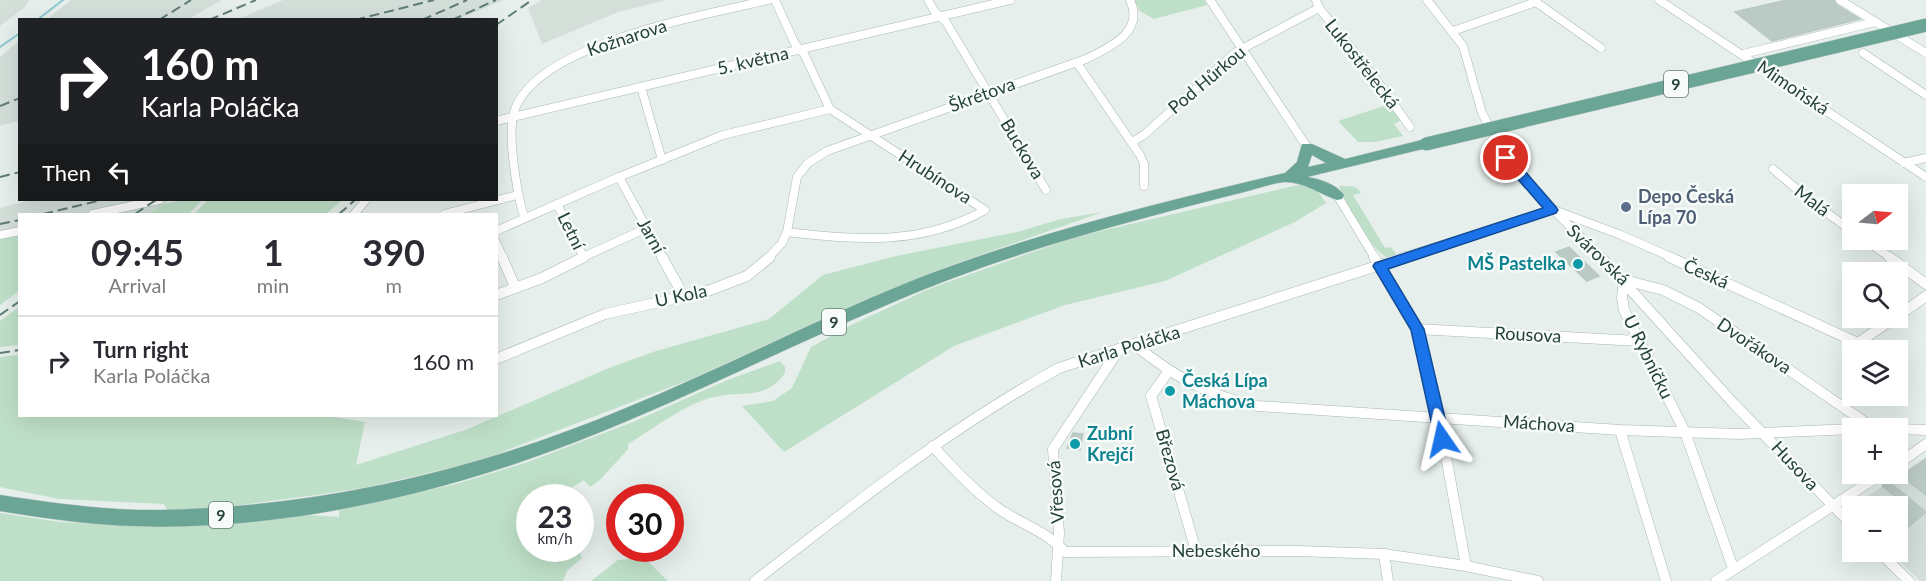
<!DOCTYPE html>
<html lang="en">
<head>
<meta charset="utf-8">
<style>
	:root { --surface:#fff; --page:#f2f2f3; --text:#2b2b33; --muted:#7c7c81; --line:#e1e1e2 }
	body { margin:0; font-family:Lato,sans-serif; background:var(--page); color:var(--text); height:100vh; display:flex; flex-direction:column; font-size:22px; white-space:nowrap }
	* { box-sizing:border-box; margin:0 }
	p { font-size:20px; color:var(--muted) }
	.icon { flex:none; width:33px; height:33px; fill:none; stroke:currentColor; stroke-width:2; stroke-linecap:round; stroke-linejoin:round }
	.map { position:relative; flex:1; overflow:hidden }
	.details { position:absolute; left:18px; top:213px; width:480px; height:204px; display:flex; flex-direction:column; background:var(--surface); border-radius:0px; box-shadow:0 6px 24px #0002 }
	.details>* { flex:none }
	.hud { position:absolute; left:18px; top:18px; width:480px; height:183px; border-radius:0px; box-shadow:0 6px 24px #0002; background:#202124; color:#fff; overflow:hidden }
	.needle { width:39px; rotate:74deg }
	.buttons { position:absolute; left:1842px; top:184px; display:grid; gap:12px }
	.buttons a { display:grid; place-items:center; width:66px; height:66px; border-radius:0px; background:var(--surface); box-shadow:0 6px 24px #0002; font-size:30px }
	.speed { position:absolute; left:516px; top:484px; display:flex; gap:12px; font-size:30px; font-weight:700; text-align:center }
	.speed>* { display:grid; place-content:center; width:78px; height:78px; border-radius:50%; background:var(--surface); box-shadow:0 6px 24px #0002; line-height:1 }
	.speed small { font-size:15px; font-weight:400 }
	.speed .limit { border:9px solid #d22; background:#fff; color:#111 }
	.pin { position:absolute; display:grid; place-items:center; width:51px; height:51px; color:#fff; margin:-26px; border:3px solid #fff; border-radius:50%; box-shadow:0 2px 6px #0007 }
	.me { position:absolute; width:66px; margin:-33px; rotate:349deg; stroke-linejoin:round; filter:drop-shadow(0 0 4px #0008) }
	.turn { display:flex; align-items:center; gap:21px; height:126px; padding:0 24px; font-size:27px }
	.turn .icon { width:78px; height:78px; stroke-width:2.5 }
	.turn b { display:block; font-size:42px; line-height:51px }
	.then { display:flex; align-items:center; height:57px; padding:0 24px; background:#0003; gap:12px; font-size:22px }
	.eta { display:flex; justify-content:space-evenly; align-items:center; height:102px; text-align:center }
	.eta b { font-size:36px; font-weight:700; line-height:42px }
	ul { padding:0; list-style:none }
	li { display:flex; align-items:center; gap:18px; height:90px; padding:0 24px; border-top:2px solid var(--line) }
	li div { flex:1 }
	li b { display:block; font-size:22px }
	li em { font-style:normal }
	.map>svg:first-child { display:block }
	.built { fill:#d4dfda }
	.green { fill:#bfe0c8 }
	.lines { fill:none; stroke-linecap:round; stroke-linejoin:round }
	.stream { stroke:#8ec9d4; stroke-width:2 }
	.building { fill:#bbcac4; stroke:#b8c9c2; stroke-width:1.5 }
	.minor-far1-casing { stroke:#a8b8b2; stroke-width:9 }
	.minor-casing { stroke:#a8b8b2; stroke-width:11 }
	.primary-casing { stroke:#c2cac8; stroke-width:1 }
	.minor-far1 { stroke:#fff; stroke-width:8 }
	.minor { stroke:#fff; stroke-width:10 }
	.primary { fill:#6aa596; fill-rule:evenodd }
	.rail { stroke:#5f7d75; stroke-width:2; stroke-dasharray:10 5; stroke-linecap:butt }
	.primary-bridge-casing { stroke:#c2cac8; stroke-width:14; stroke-linecap:butt }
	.primary-bridge { stroke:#6aa596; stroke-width:13 }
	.route { fill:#1a73e8; stroke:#114b97; stroke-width:1.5 }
	.service-dot { fill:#5c6f8a; stroke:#f7fbf9; stroke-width:2 }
	.culture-dot { fill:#0f9aa8; stroke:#f7fbf9; stroke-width:2 }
	.labels { text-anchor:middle; stroke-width:5; stroke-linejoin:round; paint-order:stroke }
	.shield { fill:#f7fbf9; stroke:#637a73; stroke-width:1.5 }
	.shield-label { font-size:16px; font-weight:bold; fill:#24423a }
	.street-label { font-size:18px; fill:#24423a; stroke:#f7fbf9 }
	.service-label { font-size:18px; font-weight:bold; fill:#4e5e75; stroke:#f7fbf9; text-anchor:start }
	.culture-label { font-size:18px; font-weight:bold; fill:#0d838f; stroke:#f7fbf9; text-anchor:start }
</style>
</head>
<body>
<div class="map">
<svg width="1926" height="581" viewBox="0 0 1926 581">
	<rect width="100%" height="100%" fill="#e6efeb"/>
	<g class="built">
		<polygon points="0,0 29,0 24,8 0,26"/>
		<polygon points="71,0 222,0 188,19 47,19"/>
		<polygon points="283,0 504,0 459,19 409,19 411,17 402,20 238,19"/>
		<polygon points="542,0 666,0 618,12 542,44 528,8"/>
		<polygon points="19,41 19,121 0,126 0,57"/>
		<polygon points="31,200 169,200 148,214 20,214 19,235 0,239 0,208"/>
		<polygon points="1926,457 1926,581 1920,581 1890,552 1898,552 1898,507 1852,507 1852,517 1846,511"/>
	</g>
	<g class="green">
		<polygon points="1134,0 1204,0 1207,5 1154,19 1140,11"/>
		<polygon points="1387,105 1392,108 1401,120 1394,124 1403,136 1375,142 1358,142 1338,121"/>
		<polygon points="1311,182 1326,203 1295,222 1165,281 1065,305 954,346 784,452 742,406 773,401 792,388 811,347 851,325 931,288 1075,237"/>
		<path d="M 1339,186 C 1348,186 1357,185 1361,193 L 1353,195 L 1385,248 L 1391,247 L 1396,254 L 1387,257 C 1371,251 1344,202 1339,186 Z"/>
		<polygon points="185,200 202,200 189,214 148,214 162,204"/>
		<polygon points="208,200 342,200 326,214 194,214"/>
		<polygon points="1103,212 949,266 833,314 694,378 479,461 368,487 316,495 219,508 167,510 164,504 59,499 0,487 0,357 19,355 20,416 328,416 365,422 356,465 468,429 609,368 656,351 769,319 823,275 896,256 1017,232 1061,219"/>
		<polygon points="19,235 19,291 0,305 0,239"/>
		<polygon points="19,307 19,345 0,347 0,321"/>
		<path d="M 780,361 L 785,367 L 785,373 C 765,401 743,390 714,397 C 686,403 653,429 628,444 L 628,449 L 600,480 L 590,487 L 584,480 L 555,498 L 530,498 L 530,549 L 578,549 L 582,558 L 567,571 L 563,581 L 0,581 L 0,513 L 60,522 L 150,527 L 261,521 L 308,515 L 339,517 L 339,510 L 456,484 L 528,462 L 633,422 L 725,381 Z"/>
		<polygon points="644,558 668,581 591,581 618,560"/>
	</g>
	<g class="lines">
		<g class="stream">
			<polyline points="37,20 63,0"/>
			<polyline points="0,47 20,33"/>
		</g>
	</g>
	<g class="building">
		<polygon points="1787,0 1834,0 1837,5 1860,19 1772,41 1735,12"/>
		<polygon points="1569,247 1599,276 1587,281 1556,252"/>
		<polygon points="1073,433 1083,434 1080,450 1067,448"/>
		<polygon points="1926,459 1926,495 1901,476"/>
		<polygon points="1888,481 1926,512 1898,536 1898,506 1902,502 1882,486"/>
	</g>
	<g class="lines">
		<defs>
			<g id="minor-far1">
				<path d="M 775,0 L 795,44 L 804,54 L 830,109 L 985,210 C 921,246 858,240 787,232"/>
				<polyline points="928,0 935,12 946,22 1046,190"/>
				<polyline points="1210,0 1307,147"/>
				<polyline points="1316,0 1319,8 1373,75 1410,127"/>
				<polyline points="1427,0 1463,46 1482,113 1506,158 1527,184 1602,258"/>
				<polyline points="1533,0 1601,48"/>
				<polyline points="1659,0 1926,177"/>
				<polyline points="1840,0 1926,53"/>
				<polyline points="1453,31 1536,2"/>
				<polyline points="1863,53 1926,95"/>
				<polyline points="1743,54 1875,22"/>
				<polyline points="1077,63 1140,155 1144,164 1144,186"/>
				<polyline points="641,87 662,160"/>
				<polyline points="496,121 1010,0"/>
				<polyline points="1132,142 1144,135 1236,52 1319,8"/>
				<polyline points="1904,163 1926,158"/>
				<polyline points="1773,169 1812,202 1852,231"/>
				<polyline points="619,177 663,258"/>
				<polyline points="1337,195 1375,258"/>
				<polyline points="557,204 584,258"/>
				<polyline points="1554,210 1621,235 1673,258"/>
				<polyline points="93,214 159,200"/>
				<polyline points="354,214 366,200"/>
				<polyline points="444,214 517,195"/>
				<path d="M 524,217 C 517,193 506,131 515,109 C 540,43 705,15 768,0"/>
				<polyline points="496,231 619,177 723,135 830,109"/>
				<polyline points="0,235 20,231"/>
				<polyline points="1865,240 1891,258"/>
				<polyline points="496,242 503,258"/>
				<polyline points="581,258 647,228"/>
				<path d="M 768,258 L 782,243 L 787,232 L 797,177 L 808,163 L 827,151 L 1086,59 C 1110,47 1145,32 1130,0"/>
				<polyline points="1400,258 1551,210"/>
			</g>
			<g id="minor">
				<polyline points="502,257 515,287"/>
				<polyline points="662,257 683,295"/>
				<polyline points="1374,257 1417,329 1439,418 1466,566"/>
				<polyline points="1601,257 1734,404 1852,525"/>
				<polyline points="1669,257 1858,343 1894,318"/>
				<polyline points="1889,257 1926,284"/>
				<polyline points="1624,280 1622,297 1624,310 1685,432 1733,568"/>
				<polyline points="1624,280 1663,290 1699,308 1875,429"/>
				<polyline points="496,295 542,278 584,257"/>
				<polyline points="1898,316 1926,296"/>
				<polyline points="1417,329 1639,341"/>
				<path d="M 1135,345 C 1173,376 1210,397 1258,406 L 1620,430 L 1738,434 L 1852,429"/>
				<polyline points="496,359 605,314 705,292 747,276 770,257"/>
				<polyline points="1168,372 1151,396 1196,551"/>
				<polyline points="1861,429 1886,429"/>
				<polyline points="1898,429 1926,430"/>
				<polyline points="1620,430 1666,581"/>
				<path d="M 933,446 C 954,470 976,493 1002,511 C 1024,525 1047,532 1065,552 L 1298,551 L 1384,554 L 1466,566 L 1538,581"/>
				<polyline points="1898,464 1926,444"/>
				<polyline points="1879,552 1909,581"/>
				<polyline points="1384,554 1388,581"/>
				<path d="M 755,581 C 853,505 949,428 1059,368 L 1405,257"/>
				<polyline points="1056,581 1059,533 1053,449 1118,351"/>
				<polyline points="1716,581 1882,474"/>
			</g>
			<path id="primary" d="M 1426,139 L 1433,144 L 1431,147 L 1307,177 C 1320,179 1336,184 1344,195 L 1342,199 L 1337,200 C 1320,194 1304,182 1285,182 C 1272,183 1256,189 1244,192 C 1212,200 1180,208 1148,217 C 1057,241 968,269 882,307 C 748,364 620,433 480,475 C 352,514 210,537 77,522 C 51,519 25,515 0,511 L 0,495 C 53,503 107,511 161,510 C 321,507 479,470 626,408 C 721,369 813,321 909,282 C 1030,234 1158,203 1285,173 L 1297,162 L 1302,144 L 1312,144 L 1345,159 ZM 1312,155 L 1326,163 L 1308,167 Z"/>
		</defs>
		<use href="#minor-far1" class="minor-far1-casing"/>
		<use href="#minor" class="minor-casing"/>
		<use href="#primary" class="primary-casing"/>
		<use href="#minor-far1" class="minor-far1"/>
		<use href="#minor" class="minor"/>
		<use href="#primary" class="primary"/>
		<g class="rail">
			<polyline points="159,20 191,0"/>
			<polyline points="209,20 256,0"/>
			<polyline points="355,20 434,0"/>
			<polyline points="422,20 467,0"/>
			<polyline points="452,20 496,0"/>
			<polyline points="496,25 532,0"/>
			<polyline points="0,106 20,98"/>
			<polyline points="0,177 20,172"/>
			<polyline points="43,214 102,200"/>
			<polyline points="135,214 156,200"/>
			<polyline points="339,214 355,200"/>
			<polyline points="0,224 20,220"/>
			<polyline points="0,315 20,301"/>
			<polyline points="0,353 20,350"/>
		</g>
		<defs>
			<polyline id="primary-bridge" points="1426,144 1926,25"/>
		</defs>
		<use href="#primary-bridge" class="primary-bridge-casing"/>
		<use href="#primary-bridge" class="primary-bridge"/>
	</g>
	<polygon class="route" points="1506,153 1511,155 1556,207 1558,210 1556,213 1388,269 1424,329 1450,439 1448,443 1442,445 1437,443 1435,439 1411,330 1373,266 1375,263 1543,208 1502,161 1500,158"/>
	<circle class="service-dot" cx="1626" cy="207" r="6"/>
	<g class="culture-dot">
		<circle cx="1578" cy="264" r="6"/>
		<circle cx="1170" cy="391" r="6"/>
		<circle cx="1075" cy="444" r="6"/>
	</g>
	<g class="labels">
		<g class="shield">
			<rect x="1664" y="71" width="24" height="26" rx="4.5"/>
			<rect x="822" y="309" width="24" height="26" rx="4.5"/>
			<rect x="209" y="502" width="24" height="26" rx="4.5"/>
		</g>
		<g class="shield-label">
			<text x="1676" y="90">9</text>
			<text x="834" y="328">9</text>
			<text x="221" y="521">9</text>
		</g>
		<g class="street-label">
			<text transform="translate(627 38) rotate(-18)" y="6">Kožnarova</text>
			<text transform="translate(753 61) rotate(-13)" y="6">5. května</text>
			<text transform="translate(1362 64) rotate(52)" y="6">Lukostřelecká</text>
			<text transform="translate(1207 80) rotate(-40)" y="6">Pod Hůrkou</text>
			<text transform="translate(1793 88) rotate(34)" y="6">Mimoňská</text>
			<text transform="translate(982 95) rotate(-20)" y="6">Škrétova</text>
			<text transform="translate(1022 149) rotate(59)" y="6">Buckova</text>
			<text transform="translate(935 177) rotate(33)" y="6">Hrubínova</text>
			<text transform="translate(1812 201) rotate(38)" y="6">Malá</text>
			<text transform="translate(571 231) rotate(64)" y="6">Letní</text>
			<text transform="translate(651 236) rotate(61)" y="6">Jarní</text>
			<text transform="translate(1598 255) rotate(44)" y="6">Svárovská</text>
			<text transform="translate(1706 274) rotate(24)" y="6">Česká</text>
			<text transform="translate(681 296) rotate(-12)" y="6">U Kola</text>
			<text transform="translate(1528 335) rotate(3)" y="6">Rousova</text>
			<text transform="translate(1754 346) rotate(34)" y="6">Dvořákova</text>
			<text transform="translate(1129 347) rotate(-17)" y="6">Karla Poláčka</text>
			<text transform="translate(1648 357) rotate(64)" y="6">U Rybníčku</text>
			<text transform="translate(1539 424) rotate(4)" y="6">Máchova</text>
			<text transform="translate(1170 460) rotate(74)" y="6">Březová</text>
			<text transform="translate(1795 466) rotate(47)" y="6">Husova</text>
			<text transform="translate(1056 492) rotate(-94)" y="6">Vřesová</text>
			<text x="1216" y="557">Nebeského</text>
		</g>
		<g class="service-label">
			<text x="1638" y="203">Depo Česká<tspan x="1638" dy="21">Lípa 70</tspan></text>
		</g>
		<g class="culture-label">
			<text x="1566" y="270" text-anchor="end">MŠ Pastelka</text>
			<text x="1182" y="387">Česká Lípa<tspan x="1182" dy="21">Máchova</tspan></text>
			<text x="1087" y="440">Zubní<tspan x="1087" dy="21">Krejčí</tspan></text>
		</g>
	</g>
</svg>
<div class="buttons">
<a><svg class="needle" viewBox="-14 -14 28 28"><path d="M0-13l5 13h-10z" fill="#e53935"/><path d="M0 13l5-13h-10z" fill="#7c7c81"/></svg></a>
<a><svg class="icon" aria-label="search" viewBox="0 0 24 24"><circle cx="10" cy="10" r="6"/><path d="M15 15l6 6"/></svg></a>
<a><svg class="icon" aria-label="layers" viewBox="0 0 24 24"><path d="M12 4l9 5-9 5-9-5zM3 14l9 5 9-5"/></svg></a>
<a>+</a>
<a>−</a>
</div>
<div class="speed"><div>23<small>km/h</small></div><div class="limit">30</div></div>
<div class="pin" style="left:1506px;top:158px;background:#d93025"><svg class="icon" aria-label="arrive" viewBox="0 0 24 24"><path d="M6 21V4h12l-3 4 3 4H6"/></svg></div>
<svg class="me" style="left:1442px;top:439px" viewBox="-20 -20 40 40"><path d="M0-17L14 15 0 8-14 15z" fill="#1a73e8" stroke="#fff" stroke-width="4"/></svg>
<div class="hud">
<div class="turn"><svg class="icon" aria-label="right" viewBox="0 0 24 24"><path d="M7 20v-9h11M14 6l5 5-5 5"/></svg><div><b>160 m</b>Karla Poláčka</div></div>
<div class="then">Then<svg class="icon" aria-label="left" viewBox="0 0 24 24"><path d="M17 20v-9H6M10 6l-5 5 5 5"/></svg></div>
</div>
<section class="details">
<div class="eta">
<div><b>09:45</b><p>Arrival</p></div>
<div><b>1</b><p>min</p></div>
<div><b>390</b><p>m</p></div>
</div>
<ul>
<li><svg class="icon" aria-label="right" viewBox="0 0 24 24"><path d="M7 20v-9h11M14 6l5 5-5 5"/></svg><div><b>Turn right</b><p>Karla Poláčka</p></div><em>160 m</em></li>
</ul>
</section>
</div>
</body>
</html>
